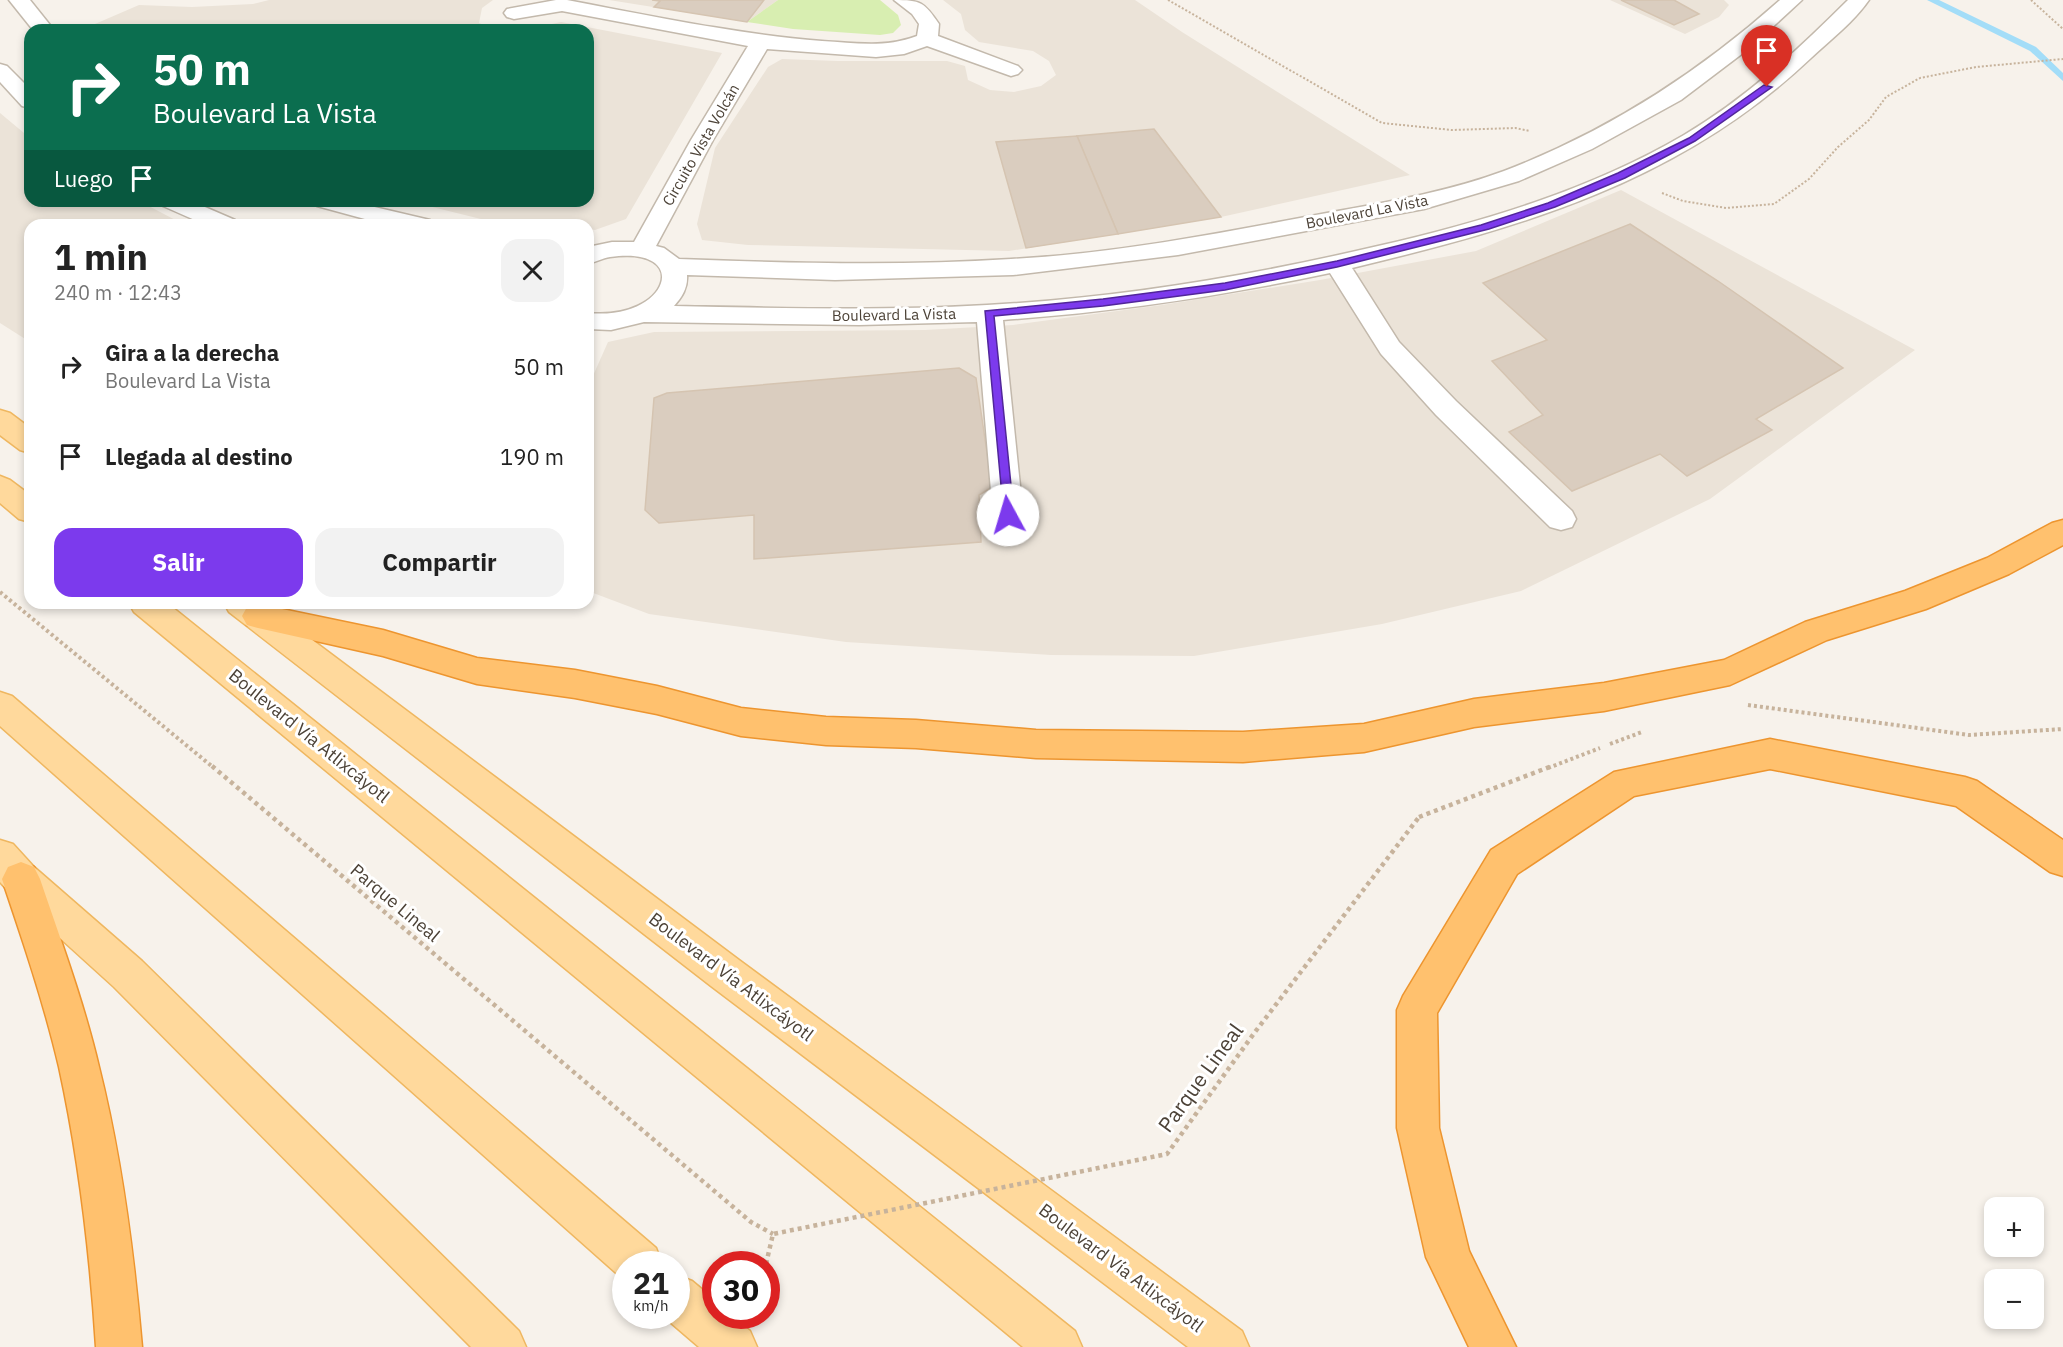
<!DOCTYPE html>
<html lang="es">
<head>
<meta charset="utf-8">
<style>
	:root { --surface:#fff; --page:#f2f2f2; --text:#222; --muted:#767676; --accent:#7c3aed }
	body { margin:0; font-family:"IBM Plex Sans",sans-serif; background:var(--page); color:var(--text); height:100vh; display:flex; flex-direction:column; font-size:22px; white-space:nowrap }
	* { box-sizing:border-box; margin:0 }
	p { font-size:20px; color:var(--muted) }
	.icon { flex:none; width:33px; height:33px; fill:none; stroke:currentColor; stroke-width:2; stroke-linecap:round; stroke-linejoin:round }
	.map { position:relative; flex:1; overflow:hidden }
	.details { position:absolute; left:24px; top:219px; width:570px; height:390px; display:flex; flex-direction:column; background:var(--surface); border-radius:18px; box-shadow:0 3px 9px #0003 }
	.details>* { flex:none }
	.top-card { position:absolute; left:24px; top:24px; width:570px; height:183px; border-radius:18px; box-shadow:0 3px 9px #0003; background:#0b6e4f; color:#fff; overflow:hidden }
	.controls { position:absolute; left:1984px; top:1197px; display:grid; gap:12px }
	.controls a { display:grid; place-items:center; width:60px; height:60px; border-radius:12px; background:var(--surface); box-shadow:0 3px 9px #0003; font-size:30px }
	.speed { position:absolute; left:612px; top:1251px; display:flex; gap:12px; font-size:30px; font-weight:700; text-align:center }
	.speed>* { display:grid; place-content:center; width:78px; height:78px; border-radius:50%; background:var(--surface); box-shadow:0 3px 9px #0003; line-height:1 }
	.speed small { font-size:15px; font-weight:400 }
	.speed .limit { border:9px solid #d22; background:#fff; color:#111 }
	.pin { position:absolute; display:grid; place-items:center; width:51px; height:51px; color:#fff; margin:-62px -26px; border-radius:50% 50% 50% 0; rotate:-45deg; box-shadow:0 0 6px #0007 }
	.pin .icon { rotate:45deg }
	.me { position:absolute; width:66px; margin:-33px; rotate:354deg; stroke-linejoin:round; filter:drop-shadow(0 0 4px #0008) }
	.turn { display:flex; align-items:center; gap:21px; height:126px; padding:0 30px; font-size:27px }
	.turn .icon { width:78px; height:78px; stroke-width:2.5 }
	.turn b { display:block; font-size:42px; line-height:51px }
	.then { display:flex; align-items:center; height:57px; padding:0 30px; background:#0003; gap:12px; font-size:22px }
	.round { display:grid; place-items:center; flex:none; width:63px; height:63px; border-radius:18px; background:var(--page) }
	.headline { display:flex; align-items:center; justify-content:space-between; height:102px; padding:0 30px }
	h1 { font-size:36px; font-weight:800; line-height:45px }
	.button { display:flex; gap:12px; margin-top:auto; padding:12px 30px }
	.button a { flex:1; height:69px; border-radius:18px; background:var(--accent); color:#fff; font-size:24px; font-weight:800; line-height:69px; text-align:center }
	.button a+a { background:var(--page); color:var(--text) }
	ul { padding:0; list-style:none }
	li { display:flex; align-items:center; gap:18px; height:90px; padding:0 30px }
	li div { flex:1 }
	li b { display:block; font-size:22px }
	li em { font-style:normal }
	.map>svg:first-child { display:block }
	.residential { fill:#ebe3d8 }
	.green { fill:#d8eeb1 }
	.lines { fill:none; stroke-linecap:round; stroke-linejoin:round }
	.stream { fill:#a3ddf8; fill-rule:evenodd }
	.building { fill:#dacdbf; stroke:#d5c4b1; stroke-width:1.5 }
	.minor-casing { stroke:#c3b9ac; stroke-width:3 }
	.major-casing { stroke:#efb760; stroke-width:3 }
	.highway-casing { stroke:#ed952f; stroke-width:3 }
	.path-far2 { stroke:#c7b39c; stroke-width:2; stroke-dasharray:2 2; stroke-linecap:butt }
	.path-far1 { stroke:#c7b39c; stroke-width:4; stroke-dasharray:3 3; stroke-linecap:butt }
	.path { stroke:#c7b39c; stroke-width:4.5; stroke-dasharray:4 4; stroke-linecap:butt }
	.minor { fill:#fff; fill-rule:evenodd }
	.major { fill:#ffd99c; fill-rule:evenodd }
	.highway { fill:#ffc16e; fill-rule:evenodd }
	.path-bridge { stroke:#c7b39c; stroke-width:4.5; stroke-dasharray:4 4; stroke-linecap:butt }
	.route { fill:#7c3aed; stroke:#51269a; stroke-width:1.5 }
	.labels { text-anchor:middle; stroke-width:6; stroke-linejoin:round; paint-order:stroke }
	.far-street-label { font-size:15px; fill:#4c4237; stroke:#fff }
	.street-label { font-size:18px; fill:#4c4237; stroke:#fff }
	.near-street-label { font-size:21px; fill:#4c4237; stroke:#fff }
</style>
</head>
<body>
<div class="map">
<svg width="2063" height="1347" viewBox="0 0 2063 1347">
	<rect width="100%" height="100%" fill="#f7f2eb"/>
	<g class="residential">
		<polygon points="269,0 493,0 482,8 479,23 496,30 81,30 139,5 192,7 253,4"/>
		<polygon points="609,0 778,0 747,22"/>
		<polygon points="943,0 1135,0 1182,32 1410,175 1221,217 1009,251 748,245 702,240 697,224 715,148 768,67 782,59 838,61 947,61 965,66 968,80 990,90 1014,92 1041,86 1056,75 1049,61 1033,51 979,42 965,30 961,14"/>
		<polygon points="1610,0 1724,0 1729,5 1719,17 1685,34"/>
		<polygon points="561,22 722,53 626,219 595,230 588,229 588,225 523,225 489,221 408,201 588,201 588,30 524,30"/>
		<polygon points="0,113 30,138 30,201 139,201 185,225 30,225 30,342 0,323"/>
		<polygon points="1621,190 1915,350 1710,499 1521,591 1382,624 1194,656 1051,655 846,642 649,614 588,591 588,387 608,342 654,332 925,330 1013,325 1162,305 1320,280 1476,251"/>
	</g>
	<polygon class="green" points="778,0 880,0 898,15 901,25 893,33 880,35 793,29 747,22"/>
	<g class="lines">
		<polygon class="stream" points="1927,0 1939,0 2036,47 2063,73 2063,81 2030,51"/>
	</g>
	<g class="building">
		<polygon points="652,0 764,0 747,22 654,7 660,1"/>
		<polygon points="1621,0 1674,0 1699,14 1674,25"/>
		<polygon points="1154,129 1221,217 1118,234 1077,136"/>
		<polygon points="1077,136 1118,234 1026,248 996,142"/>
		<polygon points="1630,224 1718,281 1843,368 1756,419 1772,430 1687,476 1660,454 1572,491 1509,432 1543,415 1492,361 1547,340 1483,283"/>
		<polygon points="959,368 976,378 992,487 979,495 981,542 754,559 754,515 659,523 645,510 654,398 667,393"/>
	</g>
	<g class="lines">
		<defs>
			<g id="minor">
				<polygon points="9,0 30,0 54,30 33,30"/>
				<path d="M 556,0 L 567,0 C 652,16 736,34 822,41 C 855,43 886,48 917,36 L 919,24 L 912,14 L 894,0 C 921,0 924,2 939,24 L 938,36 L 1018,66 L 1022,70 L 1018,74 L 1011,76 L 927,46 L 904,54 L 876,57 L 767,49 L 713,140 L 656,246 L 664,248 L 679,259 C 790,263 901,266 1011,259 C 1108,254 1205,236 1300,218 C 1368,205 1439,195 1504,171 C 1608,131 1697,74 1780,0 L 1802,0 L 1751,47 L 1681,100 L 1592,149 L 1519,181 L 1424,209 L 1178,255 L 1013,275 L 835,280 L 687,275 C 688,288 682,297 674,306 C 778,308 883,311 987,305 C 1119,298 1250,276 1378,246 C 1483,222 1590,190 1684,135 C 1745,99 1798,50 1848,0 L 1869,0 C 1854,22 1830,40 1811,58 C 1680,182 1523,227 1352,268 L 1399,342 L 1456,401 L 1572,511 L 1576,519 L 1572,527 L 1561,530 L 1550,527 L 1436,415 L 1381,354 L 1330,273 C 1222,296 1113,312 1003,320 L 1023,515 L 1019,523 L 1008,526 L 997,523 L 993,515 L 977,322 L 859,325 L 644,322 L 611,330 L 588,329 L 588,313 C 670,321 693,245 610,257 C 603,258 595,262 588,264 L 588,247 L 612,242 L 634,242 L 691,140 L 748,46 L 562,11 L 514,19 L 507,17 L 504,13 L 507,9 Z"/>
				<polygon points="0,64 7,66 30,89 30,108 22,106 0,82"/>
				<polygon points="159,201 191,201 235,220 238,225 206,225 163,206"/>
				<polygon points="313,201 349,201 430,220 433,225 387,225 317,206"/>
			</g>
			<g id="major">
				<polygon points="0,410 10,413 30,428 30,453 20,450 0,435"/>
				<polygon points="0,476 10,480 30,495 30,522 19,519 0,503"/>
				<polygon points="129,603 167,603 1075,1331 1082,1347 1023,1347 134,612"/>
				<polygon points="224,603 263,603 739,960 1242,1331 1249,1347 1188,1347 711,986 229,612"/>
				<polygon points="0,692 12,696 656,1248 662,1264 626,1264 624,1280 0,726"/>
				<polygon points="0,840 13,844 34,867 142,961 519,1331 526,1347 471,1347 114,987 8,891 0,882"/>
				<polygon points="676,1275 692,1281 716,1301 716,1316 732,1316 750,1331 757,1347 699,1347 663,1316 676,1316"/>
			</g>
			<g id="highway">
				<polygon points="2063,520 2063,545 2009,574 1926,609 1827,640 1730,685 1604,711 1474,727 1364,752 1243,762 1036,758 916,748 826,745 741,736 657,714 575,698 477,684 383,656 258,628 247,625 242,616 247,607 258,604 383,630 477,658 575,670 657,686 741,708 826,717 916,720 1036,730 1243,732 1364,724 1474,699 1604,683 1724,660 1805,622 1905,591 1987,558 2052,523"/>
				<polygon points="1770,739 1965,777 1977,781 2063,840 2063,876 2050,872 1956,806 1770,769 1634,796 1517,874 1437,1013 1439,1128 1469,1251 1516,1347 1469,1347 1426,1257 1397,1128 1397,1010 1403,996 1491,850 1614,772"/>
				<path d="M 21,862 L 34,867 L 40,879 C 61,941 84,1003 99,1067 C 122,1159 134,1253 142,1347 L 96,1347 C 90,1253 79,1159 59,1067 C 44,1003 23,941 2,879 L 8,867 Z"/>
			</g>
		</defs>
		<use href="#minor" class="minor-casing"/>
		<use href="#major" class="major-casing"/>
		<use href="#highway" class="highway-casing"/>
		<g class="path-far2">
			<polyline points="1168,0 1382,123 1452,130 1515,128 1530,131"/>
			<polyline points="2031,0 2063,29"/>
			<polyline points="1662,193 1683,201 1726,208 1774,204 1809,179 1838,147 1869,120 1886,97 1920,78 1976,67 2063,59"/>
		</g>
		<g class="path-far1">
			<polyline points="0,592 214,768"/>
			<polyline points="1748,705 1969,735 2063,729"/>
			<polyline points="1610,744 1642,732"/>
			<polyline points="1548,768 1600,748"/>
		</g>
		<g class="path">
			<polyline points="212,766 751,1222 773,1234"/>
			<polyline points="1419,817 1552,766"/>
		</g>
		<use href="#minor" class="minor"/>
		<use href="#major" class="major"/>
		<use href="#highway" class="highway"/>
		<polyline class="path-bridge" points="766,1264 773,1234 1167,1154 1255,1032 1419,817"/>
	</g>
	<polygon class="route" points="1764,85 1772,87 1695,141 1625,178 1555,207 1489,229 1337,267 1225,290 1103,306 994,316 1014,515 1013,518 1004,518 985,311 1103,299 1225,283 1337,261 1481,225 1548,203 1618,173 1689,138"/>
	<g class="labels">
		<g class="far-street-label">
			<text transform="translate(701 145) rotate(-60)" y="5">Circuito Vista Volcán</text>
			<text transform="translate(1367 212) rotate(-11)" y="5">Boulevard La Vista</text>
			<text transform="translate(894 315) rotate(-1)" y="5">Boulevard La Vista</text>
		</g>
		<g class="street-label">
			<text transform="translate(309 736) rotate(39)" y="6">Boulevard Vía Atlixcáyotl</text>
			<text transform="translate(395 903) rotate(40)" y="6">Parque Lineal</text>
			<text transform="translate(731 977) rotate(37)" y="6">Boulevard Vía Atlixcáyotl</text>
			<text transform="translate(1121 1268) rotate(37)" y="6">Boulevard Vía Atlixcáyotl</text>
		</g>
		<g class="near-street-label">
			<text transform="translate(1201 1078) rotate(-54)" y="7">Parque Lineal</text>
		</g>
	</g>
</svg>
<div class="controls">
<a>+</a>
<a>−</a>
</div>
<div class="speed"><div>21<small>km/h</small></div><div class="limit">30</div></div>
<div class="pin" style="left:1767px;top:87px;background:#d93025"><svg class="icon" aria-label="arrive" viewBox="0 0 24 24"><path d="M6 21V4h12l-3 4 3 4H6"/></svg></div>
<svg class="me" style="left:1008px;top:515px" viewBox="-20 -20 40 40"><circle r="19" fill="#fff"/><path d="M0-13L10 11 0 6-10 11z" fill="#7c3aed"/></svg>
<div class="top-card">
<div class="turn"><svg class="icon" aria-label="right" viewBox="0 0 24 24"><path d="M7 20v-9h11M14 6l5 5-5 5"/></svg><div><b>50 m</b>Boulevard La Vista</div></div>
<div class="then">Luego<svg class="icon" aria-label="arrive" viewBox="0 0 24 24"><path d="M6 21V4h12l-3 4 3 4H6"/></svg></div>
</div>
<section class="details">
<div class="headline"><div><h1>1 min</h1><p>240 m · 12:43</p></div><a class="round"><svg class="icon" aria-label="close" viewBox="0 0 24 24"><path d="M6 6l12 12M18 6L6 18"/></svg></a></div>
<ul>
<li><svg class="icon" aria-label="right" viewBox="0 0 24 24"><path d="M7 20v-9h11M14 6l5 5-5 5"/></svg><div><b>Gira a la derecha</b><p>Boulevard La Vista</p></div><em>50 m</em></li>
<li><svg class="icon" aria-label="arrive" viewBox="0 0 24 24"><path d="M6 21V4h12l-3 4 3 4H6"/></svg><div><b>Llegada al destino</b></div><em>190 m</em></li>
</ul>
<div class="button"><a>Salir</a><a>Compartir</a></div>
</section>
</div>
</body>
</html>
